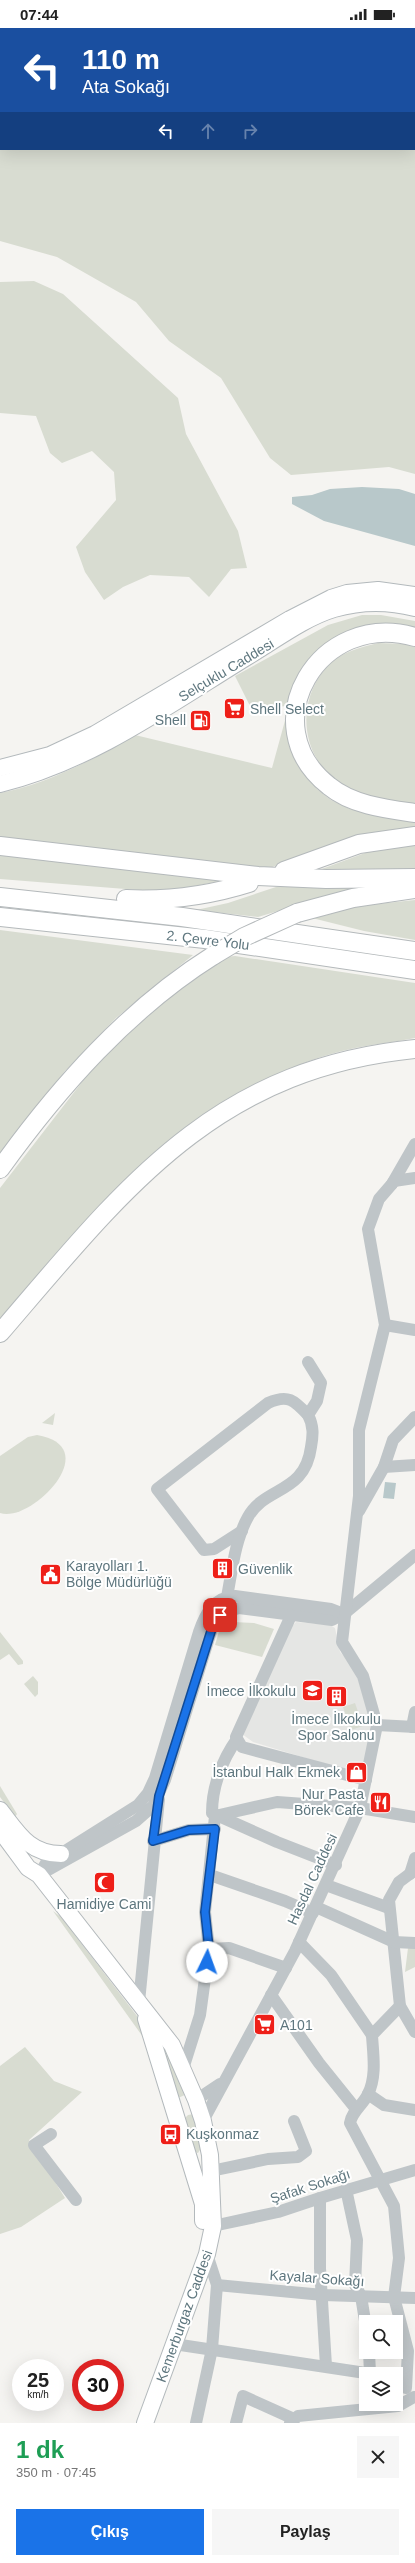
<!DOCTYPE html>
<html lang="tr">
<head>
<meta charset="utf-8">
<style>
	:root { --surface:#fff; --page:#f6f6f6; --text:#222; --muted:#767676; --accent:#1a73e8 }
	body { margin:0; font-family:Arial,sans-serif; background:var(--page); color:var(--text); height:100vh; display:flex; flex-direction:column; font-size:15px; white-space:nowrap }
	* { box-sizing:border-box; margin:0 }
	p { font-size:13px; color:var(--muted) }
	.icon { flex:none; width:22px; height:22px; fill:none; stroke:currentColor; stroke-width:2; stroke-linecap:round; stroke-linejoin:round }
	.map { position:relative; height:2395px; overflow:hidden }
	.drawer { display:flex; flex-direction:column; background:var(--surface); flex:1 }
	.drawer>* { flex:none }
	.top-card { position:absolute; left:0px; top:0px; width:415px; height:122px; box-shadow:0 4px 16px #0002; background:#1a4fa0; color:#fff; overflow:hidden }
	.controls { position:absolute; left:359px; top:2287px; display:grid; gap:8px }
	.controls a { display:grid; place-items:center; width:44px; height:44px; border-radius:0px; background:var(--surface); box-shadow:0 4px 16px #0002; font-size:20px }
	.speed { position:absolute; left:12px; top:2331px; display:flex; gap:8px; font-size:20px; font-weight:700; text-align:center }
	.speed>* { display:grid; place-content:center; width:52px; height:52px; border-radius:50%; background:var(--surface); box-shadow:0 4px 16px #0002; line-height:1 }
	.speed small { font-size:10px; font-weight:400 }
	.speed .limit { border:6px solid #d22; background:#fff; color:#111 }
	.pin { position:absolute; display:grid; place-items:center; width:34px; height:34px; color:#fff; margin:-17px; border-radius:8px; box-shadow:0 2px 6px #0006 }
	.me { position:absolute; width:44px; margin:-22px; rotate:3deg; stroke-linejoin:round; filter:drop-shadow(0 0 3px #0008) }
	.turn { display:flex; align-items:center; gap:14px; height:84px; padding:0 16px; font-size:18px }
	.turn .icon { width:52px; height:52px; stroke-width:2.5 }
	.turn b { display:block; font-size:28px; line-height:34px }
	.lanes { display:flex; align-items:center; height:38px; padding:0 16px; background:#0003; justify-content:center; gap:20px; direction:ltr }
	.lanes .off { opacity:.35 }
	.round { display:grid; place-items:center; flex:none; width:42px; height:42px; border-radius:0px; background:var(--page) }
	.headline { display:flex; align-items:center; justify-content:space-between; height:68px; padding:0 16px }
	h1 { font-size:24px; font-weight:600; line-height:30px; color:#1e9e55 }
	.primary-button { display:flex; gap:8px; margin-top:auto; padding:8px 16px }
	.primary-button a { flex:1; height:46px; border-radius:0px; background:var(--accent); color:#fff; font-size:16px; font-weight:600; line-height:46px; text-align:center }
	.primary-button a+a { background:var(--page); color:var(--text) }
	.status { display:flex; justify-content:space-between; align-items:center; height:28px; padding:0 20px; background:var(--surface); direction:ltr }
	.status svg { height:11px; fill:currentColor }
	.map>svg:first-child { display:block }
	.built { fill:#e5e6e4 }
	.green { fill:#d8dcd1; fill-rule:evenodd }
	.water { fill:#b8c8ca }
	.lines { fill:none; stroke-linecap:round; stroke-linejoin:round }
	.major-casing { stroke:#b3b9bc; stroke-width:18 }
	.highway-casing { stroke:#b4b9bb; stroke-width:20 }
	.minor { stroke:#bfc5c8; stroke-width:12 }
	.major { stroke:#fff; stroke-width:16 }
	.highway { stroke:#fff; stroke-width:18 }
	.highway-bridge-casing { stroke:#b4b9bb; stroke-width:20; stroke-linecap:butt }
	.highway-bridge { stroke:#fff; stroke-width:18 }
	.route-casing { stroke:#114b97; stroke-width:10 }
	.route { stroke:#1a73e8; stroke-width:7 }
	.labels { text-anchor:middle; stroke-width:4; stroke-linejoin:round; paint-order:stroke }
	.street-label { font-size:14px; fill:#5e767e; stroke:#fff }
	.poi-label { font-size:14px; fill:#5e767e; stroke:#fff; text-anchor:start }
</style>
</head>
<body>
<div class="status"><b>07:44</b><svg viewBox="0 0 49 12"><path d="M0 12V9h3v3zM5 12V6h3v6zM10 12V3h3v9zM15 12V0h3v12zM26 1h20v11H26zM47 4h2v5h-2z"/></svg></div>
<div class="map">
<svg width="415" height="2395" viewBox="0 0 415 2395">
	<rect width="100%" height="100%" fill="#f5f4f1"/>
	<polygon class="built" points="296,1594 330,1597 335,1600 340,1624 354,1638 371,1694 364,1738 358,1741 351,1744 253,1714 242,1706 291,1599"/>
	<g class="green">
		<path d="M 0,0 L 415,0 L 415,446 L 389,439 L 291,447 L 270,430 L 221,350 L 169,313 L 136,274 L 57,229 L 0,213 ZM 1,1 L 414,1 L 414,121 L 1,121 Z"/>
		<polygon points="34,253 63,266 178,370 186,406 238,503 247,540 231,541 209,569 189,549 150,547 123,559 104,572 85,544 76,519 116,472 114,444 92,423 62,435 50,425 36,388 0,385 0,254"/>
		<path d="M 362,587 L 381,587 L 415,593 L 415,605 L 321,625 L 291,713 L 296,732 L 317,761 L 331,772 L 350,781 L 415,794 L 415,799 L 349,811 L 264,842 L 0,814 L 0,765 C 45,757 96,730 135,707 L 272,740 L 289,678 L 251,680 L 235,648 L 328,597 Z"/>
		<path d="M 378,615 L 408,616 L 415,619 L 415,778 C 387,774 362,771 337,756 C 331,753 327,745 323,740 C 298,709 301,661 333,633 C 345,623 363,619 378,615 Z"/>
		<polygon points="415,817 415,843 311,845 373,822"/>
		<polygon points="0,825 231,851 163,864 0,851"/>
		<polygon points="391,856 325,869 258,889 196,882 228,875 279,858"/>
		<polygon points="415,872 415,912 364,903 312,890 348,879"/>
		<polygon points="0,902 193,927 116,990 65,1043 0,1127"/>
		<path d="M 235,928 L 415,955 L 415,1010 C 395,1014 375,1016 355,1020 C 304,1030 254,1056 210,1083 L 0,1299 L 0,1160 L 99,1032 L 173,964 L 226,929 Z"/>
		<polygon points="55,1385 53,1397 42,1395"/>
		<path d="M 37,1407 C 107,1419 30,1496 0,1485 L 0,1428 L 28,1409 Z"/>
		<polygon points="233,1594 254,1595 274,1601 262,1629 215,1617 220,1600"/>
		<polygon points="0,1604 23,1633 23,1636 18,1637 9,1626 0,1632"/>
		<polygon points="33,1648 38,1654 38,1666 35,1669 24,1656"/>
		<polygon points="355,1675 363,1698 351,1702 343,1679"/>
		<polygon points="0,1758 17,1786 15,1789 0,1769"/>
		<polygon points="53,1883 61,1889 137,1988 142,1995 151,2024 143,2009"/>
		<polygon points="415,1919 415,1939 405,1944 408,1920"/>
		<polygon points="157,2001 187,2066 178,2070"/>
		<polygon points="25,2019 54,2053 82,2064 29,2112 65,2170 21,2199 0,2206 0,2038"/>
		<polygon points="194,2086 203,2117 198,2125 195,2124 184,2091 188,2087"/>
	</g>
	<g class="water">
		<polygon points="362,459 399,461 415,466 415,518 324,493 292,476 292,469 312,467 330,461"/>
		<polygon points="385,1454 396,1455 394,1471 383,1470"/>
	</g>
	<g class="lines">
		<defs>
			<g id="major">
				<polyline points="0,740 50,727 95,706 290,591 331,570 347,565 378,562 415,567"/>
				<path d="M 0,756 C 90,734 169,677 247,629 C 274,613 304,590 334,581 C 361,573 388,573 415,580"/>
				<path d="M 0,1782 C 18,1805 29,1826 61,1826"/>
				<polyline points="0,1802 28,1840 39,1847 172,2017 196,2072 203,2093 210,2127 213,2198 207,2226 145,2395"/>
				<polyline points="146,1991 203,2176 203,2193"/>
			</g>
			<g id="highway">
				<path d="M 415,609 C 319,581 251,697 329,758 C 352,777 386,781 415,785"/>
				<polyline points="0,818 258,848 326,851 415,850"/>
				<polyline points="284,843 359,816 415,808"/>
				<polyline points="0,869 182,889 415,923"/>
				<path d="M 126,871 C 169,873 208,868 249,855"/>
				<polyline points="297,885 353,870 415,861"/>
				<polyline points="0,889 205,911 415,942"/>
				<path d="M 0,1141 C 59,1059 128,981 214,927"/>
				<path d="M 0,1305 C 123,1162 213,1041 415,1021"/>
			</g>
		</defs>
		<use href="#major" class="major-casing"/>
		<use href="#highway" class="highway-casing"/>
		<g class="minor">
			<polyline points="392,1156 394,1153 415,1150"/>
			<polyline points="385,1297 415,1302"/>
			<polyline points="384,1439 415,1437"/>
			<polyline points="359,1483 384,1439 393,1412 415,1389"/>
			<path d="M 242,1503 L 214,1521 L 204,1522 L 157,1461 L 268,1375 C 288,1366 294,1372 308,1387"/>
			<path d="M 228,1575 L 227,1569 C 232,1543 235,1512 248,1489 C 265,1458 305,1466 311,1419 C 313,1408 314,1398 308,1387 L 317,1373 L 321,1355 L 308,1334"/>
			<polyline points="294,1581 236,1709 242,1719 366,1752"/>
			<polyline points="377,1697 415,1699"/>
			<polyline points="412,1699 415,1684"/>
			<path d="M 237,1711 C 222,1732 212,1759 212,1785 L 277,1814 L 336,1837"/>
			<polyline points="153,1813 189,1802 215,1801"/>
			<polyline points="415,1842 399,1854 389,1872 400,1978 415,2004"/>
			<polyline points="410,1846 415,1830"/>
			<polyline points="39,1847 136,1793 153,1778 165,1752 213,1597 225,1584 239,1580 332,1592 344,1586 415,1527"/>
			<path d="M 39,1847 L 46,1835 L 138,1777 L 148,1765 L 155,1750 L 199,1604 C 205,1586 214,1569 235,1568 L 331,1581 L 344,1586"/>
			<polyline points="210,1847 285,1873 313,1885"/>
			<polyline points="326,1857 389,1880"/>
			<polyline points="316,1879 394,1914 415,1915"/>
			<polyline points="299,1914 331,1947 372,2007"/>
			<polyline points="209,1921 229,1920 286,1940"/>
			<polyline points="271,1967 319,2035 356,2081"/>
			<polyline points="139,1974 159,1771"/>
			<path d="M 400,1978 L 372,2007 C 373,2026 377,2048 368,2066 C 363,2077 352,2083 350,2095 L 394,2178 L 399,2230 L 394,2269 L 408,2323 L 406,2360"/>
			<polyline points="183,2041 200,1987 209,1921 205,1884 215,1788 277,1774 360,1780 415,1789"/>
			<polyline points="368,2066 384,2077 415,2082"/>
			<polyline points="196,2072 220,2056"/>
			<polyline points="203,2093 295,1923 360,1780 377,1697 363,1648 342,1614 359,1468 359,1402 385,1297 368,1201 379,1171 392,1156 415,1116"/>
			<polyline points="51,2106 34,2117 76,2172"/>
			<polyline points="211,2143 268,2131 298,2129 306,2123 294,2093"/>
			<polyline points="346,2161 357,2212 355,2257 361,2268 366,2299"/>
			<polyline points="320,2170 320,2240 326,2338"/>
			<polyline points="213,2198 278,2184 320,2170 415,2142"/>
			<polyline points="217,2257 323,2267 415,2270"/>
			<polyline points="174,2316 372,2346"/>
			<polyline points="369,2324 370,2345"/>
			<polyline points="196,2395 212,2321 217,2257 207,2226"/>
			<polyline points="236,2395 243,2368 294,2391"/>
			<polyline points="290,2395 298,2388 398,2378 414,2369"/>
		</g>
		<use href="#major" class="major"/>
		<use href="#highway" class="highway"/>
		<defs>
			<polyline id="highway-bridge" points="214,927 244,909 297,885"/>
		</defs>
		<use href="#highway-bridge" class="highway-bridge-casing"/>
		<use href="#highway-bridge" class="highway-bridge"/>
	</g>
	<g class="lines">
		<defs>
			<polyline id="route" points="207,1934 209,1921 205,1884 215,1801 189,1802 153,1813 159,1768 213,1597 220,1587"/>
		</defs>
		<use href="#route" class="route-casing"/>
		<use href="#route" class="route"/>
	</g>
	<defs>
		<symbol id="supermarket-square" viewBox="-11 -11 22 22"><rect x="-9" y="-9" width="18" height="18" rx="4" fill="#ee1f18" stroke="#fff"/><path d="M-6-5.5h2.5l.6 2H6L4.5 2H-2.5L-4.4-4H-6ZM-1.5 3.2a1.3 1.3 0 1 0 .1 0ZM3 3.2a1.3 1.3 0 1 0 .1 0Z" fill="#fff"/></symbol>
		<symbol id="fuel-square" viewBox="-11 -11 22 22"><rect x="-9" y="-9" width="18" height="18" rx="4" fill="#ee1f18" stroke="#fff"/><path d="M-5.5-6h7V0h2V4h1.3V-2.5L3-4.5l.8-.8L6-3V5H2.5V1h-1V6h-7ZM-4.2-4.7v3.2H.2V-4.7Z" fill="#fff"/></symbol>
		<symbol id="building-square" viewBox="-11 -11 22 22"><rect x="-9" y="-9" width="18" height="18" rx="4" fill="#ee1f18" stroke="#fff"/><path d="M-4-6H4V6H1V3H-1V6H-4ZM-2.5-4.3h1.7v1.8h-1.7ZM.8-4.3h1.7v1.8H.8ZM-2.5-1h1.7V.8h-1.7ZM.8-1h1.7V.8H.8Z" fill="#fff"/></symbol>
		<symbol id="civic-square" viewBox="-11 -11 22 22"><rect x="-9" y="-9" width="18" height="18" rx="4" fill="#ee1f18" stroke="#fff"/><path d="M-.6-6.5H3V-4.5H.6V-3L4-1V1h2V6H-6V1h2V-1L-.6-3ZM-1.2 2.5V6h2.4V2.5Z" fill="#fff"/></symbol>
		<symbol id="school-square" viewBox="-11 -11 22 22"><rect x="-9" y="-9" width="18" height="18" rx="4" fill="#ee1f18" stroke="#fff"/><path d="M0-5L7-2L0 1L-7-2ZM-4 1L0 2.5L4 1V4Q0 6-4 4Z" fill="#fff"/></symbol>
		<symbol id="shop-square" viewBox="-11 -11 22 22"><rect x="-9" y="-9" width="18" height="18" rx="4" fill="#ee1f18" stroke="#fff"/><path d="M-5-2.5h2.3a2.7 3.5 0 0 1 5.4 0H5L5.5 6h-11ZM-1.5-2.5h3a1.5 2.3 0 0 0-3 0Z" fill="#fff"/></symbol>
		<symbol id="restaurant-square" viewBox="-11 -11 22 22"><rect x="-9" y="-9" width="18" height="18" rx="4" fill="#ee1f18" stroke="#fff"/><path d="M-5-6h1v4h1v-4h1v4h1v-4h1v5L-1.5 .5V6h-2V.5L-5-1ZM5-6V6H3V1.5H1.5Q1.5-4 5-6Z" fill="#fff"/></symbol>
		<symbol id="mosque-square" viewBox="-11 -11 22 22"><rect x="-9" y="-9" width="18" height="18" rx="4" fill="#ee1f18" stroke="#fff"/><path d="M3.5-4.9A6 6 0 1 0 3.5 4.9A5 5 0 1 1 3.5-4.9Z" fill="#fff"/></symbol>
		<symbol id="bus-square" viewBox="-11 -11 22 22"><rect x="-9" y="-9" width="18" height="18" rx="4" fill="#ee1f18" stroke="#fff"/><path d="M-5-6H5V4H4V6H2V4H-2V6H-4V4H-5ZM-3.5-4V0h7V-4ZM-3.5 1.2v1.5H-2V1.2ZM2 1.2v1.5H3.5V1.2Z" fill="#fff"/></symbol>
	</defs>
	<g fill-rule="evenodd">
		<use href="#supermarket-square" x="222" y="668" width="25" height="25"/>
		<use href="#fuel-square" x="188" y="680" width="25" height="25"/>
		<use href="#building-square" x="210" y="1528" width="25" height="25"/>
		<use href="#civic-square" x="38" y="1534" width="25" height="25"/>
		<use href="#school-square" x="300" y="1650" width="25" height="25"/>
		<use href="#building-square" x="324" y="1656" width="25" height="25"/>
		<use href="#shop-square" x="344" y="1732" width="25" height="25"/>
		<use href="#restaurant-square" x="368" y="1762" width="25" height="25"/>
		<use href="#mosque-square" x="92" y="1842" width="25" height="25"/>
		<use href="#supermarket-square" x="252" y="1984" width="25" height="25"/>
		<use href="#bus-square" x="158" y="2094" width="25" height="25"/>
	</g>
	<g class="labels">
		<g class="street-label">
			<text transform="translate(226 642) rotate(-31)" y="5">Selçuklu Caddesi</text>
			<text transform="translate(208 912) rotate(7)" y="5">2. Çevre Yolu</text>
			<text transform="translate(312 1851) rotate(-65)" y="5">Hasdal Caddesi</text>
			<text transform="translate(310 2158) rotate(-18)" y="5">Şafak Sokağı</text>
			<text transform="translate(317 2250) rotate(4)" y="5">Kayalar Sokağı</text>
			<text transform="translate(184 2288) rotate(-70)" y="5">Kemerburgaz Caddesi</text>
		</g>
		<g class="poi-label">
			<text x="250" y="686">Shell Select</text>
			<text x="186" y="697" text-anchor="end">Shell</text>
			<text x="66" y="1543">Karayolları 1.<tspan x="66" dy="16">Bölge Müdürlüğü</tspan></text>
			<text x="238" y="1546">Güvenlik</text>
			<text x="296" y="1668" text-anchor="end">İmece İlkokulu</text>
			<text x="336" y="1696" text-anchor="middle">İmece İlkokulu<tspan x="336" dy="16">Spor Salonu</tspan></text>
			<text x="340" y="1749" text-anchor="end">İstanbul Halk Ekmek</text>
			<text x="364" y="1771" text-anchor="end">Nur Pasta<tspan x="364" dy="16">Börek Cafe</tspan></text>
			<text x="104" y="1881" text-anchor="middle">Hamidiye Cami</text>
			<text x="280" y="2002">A101</text>
			<text x="186" y="2111">Kuşkonmaz</text>
		</g>
	</g>
</svg>
<div class="controls">
<a><svg class="icon" aria-label="search" viewBox="0 0 24 24"><circle cx="10" cy="10" r="6"/><path d="M15 15l6 6"/></svg></a>
<a><svg class="icon" aria-label="layers" viewBox="0 0 24 24"><path d="M12 4l9 5-9 5-9-5zM3 14l9 5 9-5"/></svg></a>
</div>
<div class="speed"><div>25<small>km/h</small></div><div class="limit">30</div></div>
<div class="pin" style="left:220px;top:1587px;background:#d93025"><svg class="icon" aria-label="arrive" viewBox="0 0 24 24"><path d="M6 21V4h12l-3 4 3 4H6"/></svg></div>
<svg class="me" style="left:207px;top:1934px" viewBox="-20 -20 40 40"><circle r="19" fill="#fff"/><path d="M0-13L10 11 0 6-10 11z" fill="#1a73e8"/></svg>
<div class="top-card">
<div class="turn"><svg class="icon" aria-label="left" viewBox="0 0 24 24"><path d="M17 20v-9H6M10 6l-5 5 5 5"/></svg><div><b>110 m</b>Ata Sokağı</div></div>
<div class="lanes"><svg class="icon" aria-label="left" viewBox="0 0 24 24"><path d="M17 20v-9H6M10 6l-5 5 5 5"/></svg><svg class="icon off" aria-label="ahead" viewBox="0 0 24 24"><path d="M12 20V5M6 11l6-6 6 6"/></svg><svg class="icon off" aria-label="right" viewBox="0 0 24 24"><path d="M7 20v-9h11M14 6l5 5-5 5"/></svg></div>
</div>
</div>
<section class="drawer">
<div class="headline"><div><h1>1 dk</h1><p>350 m · 07:45</p></div><a class="round"><svg class="icon" aria-label="close" viewBox="0 0 24 24"><path d="M6 6l12 12M18 6L6 18"/></svg></a></div>
<div class="primary-button"><a>Çıkış</a><a>Paylaş</a></div>
</section>
</body>
</html>
